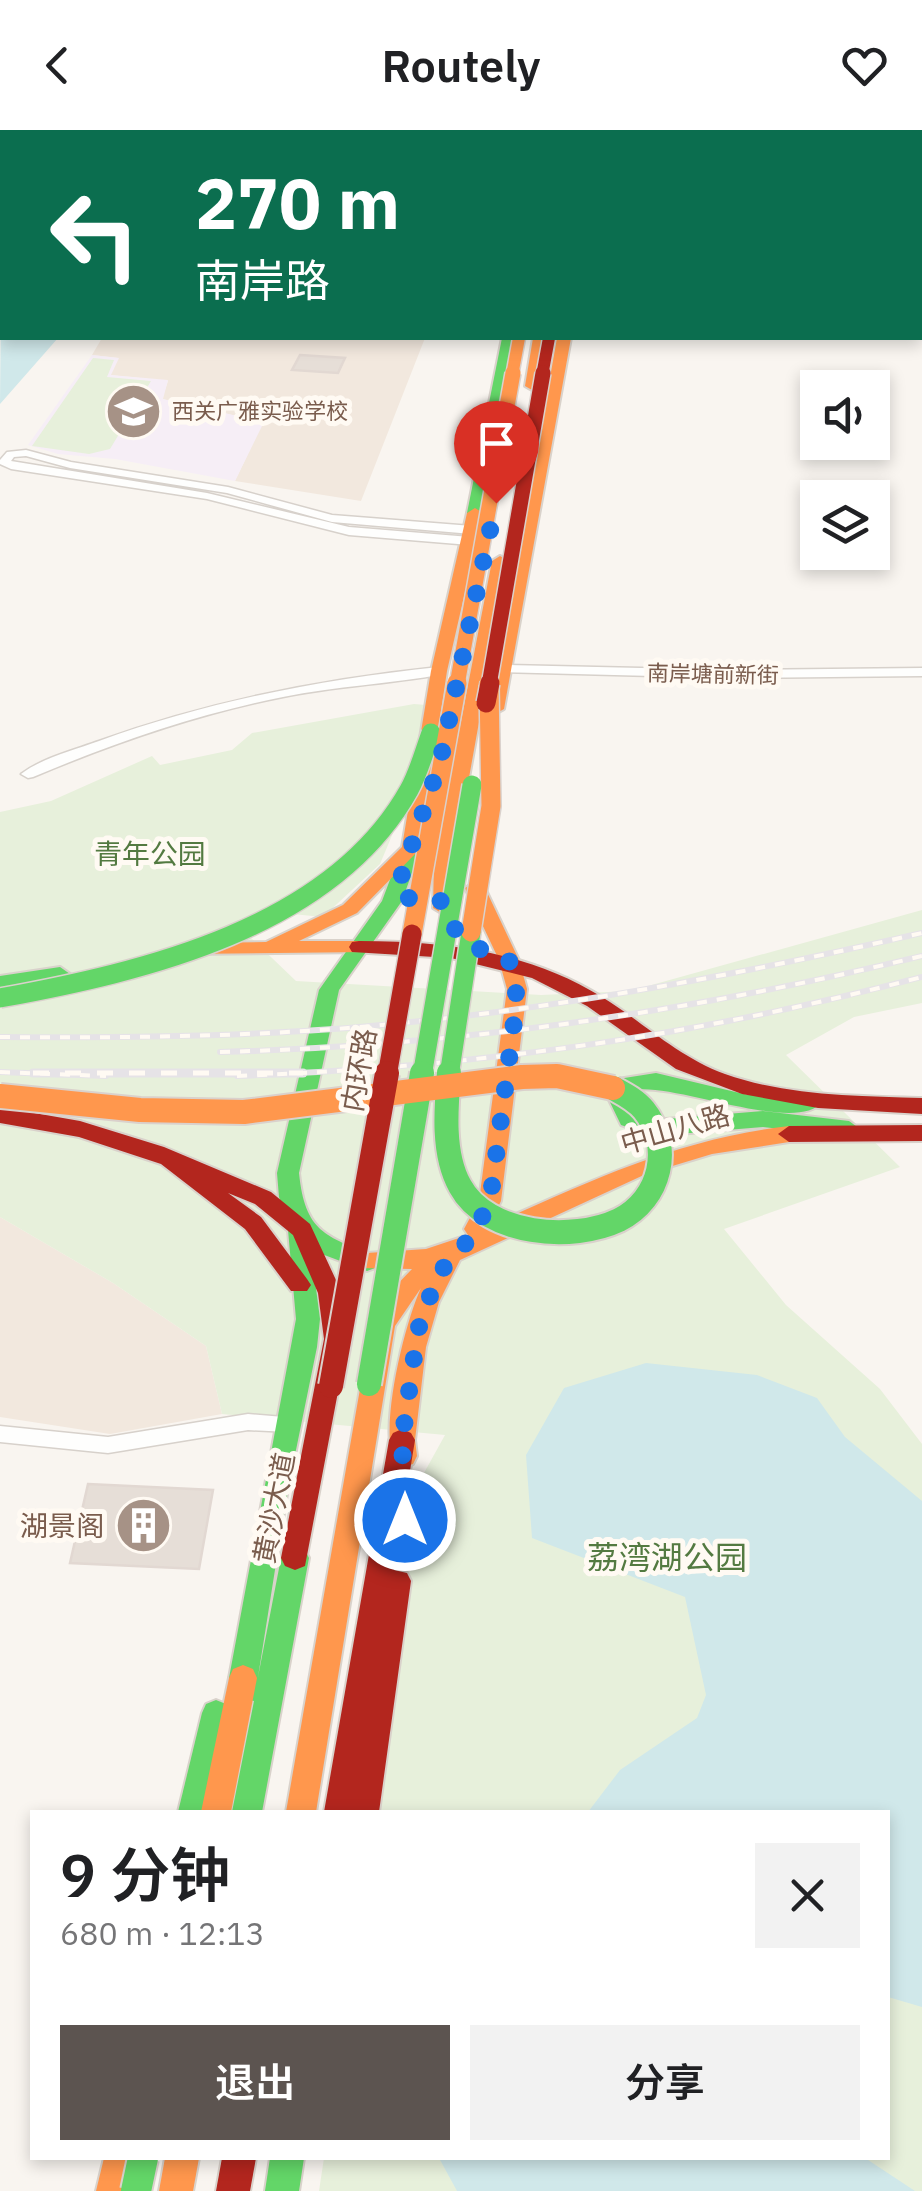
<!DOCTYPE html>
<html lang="zh">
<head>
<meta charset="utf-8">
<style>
	:root { --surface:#fff; --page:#f2f2f2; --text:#202124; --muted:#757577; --accent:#5c5450 }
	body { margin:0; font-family:"IBM Plex Sans","Noto Sans SC",sans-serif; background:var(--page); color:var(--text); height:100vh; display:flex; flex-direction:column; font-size:38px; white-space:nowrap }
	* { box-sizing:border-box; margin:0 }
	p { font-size:32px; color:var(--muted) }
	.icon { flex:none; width:55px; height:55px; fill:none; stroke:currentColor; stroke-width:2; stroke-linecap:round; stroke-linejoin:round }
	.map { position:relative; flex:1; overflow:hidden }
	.details { position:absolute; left:30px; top:1680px; width:860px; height:350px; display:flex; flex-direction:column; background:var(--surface); border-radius:0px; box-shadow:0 5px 15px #0003 }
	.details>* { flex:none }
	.guide { position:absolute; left:0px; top:0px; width:922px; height:210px; box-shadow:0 5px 15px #0003; background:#0b6e4f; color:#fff; overflow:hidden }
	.tools { position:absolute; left:800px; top:240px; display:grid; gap:20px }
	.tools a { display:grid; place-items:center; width:90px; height:90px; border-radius:0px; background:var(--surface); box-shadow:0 5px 15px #0003; font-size:50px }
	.pin { position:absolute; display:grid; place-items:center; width:85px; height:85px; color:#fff; margin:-102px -42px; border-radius:50% 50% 50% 0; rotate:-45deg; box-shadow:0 0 10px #0007 }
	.pin .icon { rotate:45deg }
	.me { position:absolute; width:110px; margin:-55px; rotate:0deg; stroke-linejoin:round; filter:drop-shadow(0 0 8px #0008) }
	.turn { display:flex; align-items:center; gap:35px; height:210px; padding:0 30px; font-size:45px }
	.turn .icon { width:130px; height:130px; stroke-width:2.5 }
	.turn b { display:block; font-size:70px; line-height:85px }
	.round { display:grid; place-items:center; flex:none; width:105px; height:105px; border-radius:0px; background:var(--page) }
	.summary { display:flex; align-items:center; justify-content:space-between; height:170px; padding:0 30px }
	h1 { font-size:60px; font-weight:600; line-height:75px }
	.cta { display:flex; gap:20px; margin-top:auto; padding:20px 30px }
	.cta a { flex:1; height:115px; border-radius:0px; background:var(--accent); color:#fff; font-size:40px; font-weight:600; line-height:115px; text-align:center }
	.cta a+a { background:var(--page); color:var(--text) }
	header { display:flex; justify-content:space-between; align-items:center; height:130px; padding:0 30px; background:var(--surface); font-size:45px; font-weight:600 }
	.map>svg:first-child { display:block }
	.residential { fill:#f2e8de }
	.education { fill:#f6eef6 }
	.green { fill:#e7f0db }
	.water { fill:#d0e8ea }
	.building { fill:#e6ded7; stroke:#e2d8d2; stroke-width:2.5 }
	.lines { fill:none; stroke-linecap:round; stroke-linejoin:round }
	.street-casing { stroke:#d7d1cb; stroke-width:3 }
	.fast-casing { stroke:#d9d2cb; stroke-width:4 }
	.slow-casing { stroke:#d9d2cb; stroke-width:4 }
	.jam-casing { stroke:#d9d2cb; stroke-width:4 }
	.street { fill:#fefefd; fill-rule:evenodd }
	.fast { fill:#63d668; fill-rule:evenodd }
	.slow { fill:#ff974d; fill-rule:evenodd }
	.jam { fill:#b3261e; fill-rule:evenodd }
	.rail-far1-casing { stroke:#e6e3e7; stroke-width:6 }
	.rail-casing { stroke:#e6e3e7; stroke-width:9 }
	.rail-far1 { stroke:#fffaf3; stroke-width:4; stroke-dasharray:10; stroke-linecap:butt }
	.rail { stroke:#fffaf3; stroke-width:5; stroke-dasharray:16; stroke-linecap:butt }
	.fast-bridge-far2-casing { stroke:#dad1cc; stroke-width:22; stroke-linecap:butt }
	.fast-bridge-far1-casing { stroke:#dad1cc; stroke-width:28; stroke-linecap:butt }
	.fast-bridge-casing { stroke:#dad1cc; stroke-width:34; stroke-linecap:butt }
	.slow-bridge-far3-casing { stroke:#dad1cc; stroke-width:15; stroke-linecap:butt }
	.slow-bridge-far2-casing { stroke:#dad1cc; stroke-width:18; stroke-linecap:butt }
	.slow-bridge-far1-casing { stroke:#dad1cc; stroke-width:22; stroke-linecap:butt }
	.slow-bridge-casing { stroke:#dad1cc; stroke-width:28; stroke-linecap:butt }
	.jam-bridge-far3-casing { stroke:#dad1cc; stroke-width:15; stroke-linecap:butt }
	.jam-bridge-far2-casing { stroke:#dad1cc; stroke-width:18; stroke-linecap:butt }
	.jam-bridge-far1-casing { stroke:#dad1cc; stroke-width:22; stroke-linecap:butt }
	.jam-bridge-casing { stroke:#dad1cc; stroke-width:28; stroke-linecap:butt }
	.fast-bridge-far2 { stroke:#63d668; stroke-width:19 }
	.fast-bridge-far1 { stroke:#63d668; stroke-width:24 }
	.fast-bridge { stroke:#63d668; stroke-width:30 }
	.slow-bridge-far3 { stroke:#ff974d; stroke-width:12 }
	.slow-bridge-far2 { stroke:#ff974d; stroke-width:15 }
	.slow-bridge-far1 { stroke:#ff974d; stroke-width:19 }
	.slow-bridge { stroke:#ff974d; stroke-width:24 }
	.jam-bridge-far3 { stroke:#b3261e; stroke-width:12 }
	.jam-bridge-far2 { stroke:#b3261e; stroke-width:15 }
	.jam-bridge-far1 { stroke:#b3261e; stroke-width:19 }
	.jam-bridge { stroke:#b3261e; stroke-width:24 }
	.route { stroke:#1a73e8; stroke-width:18; stroke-dasharray:0 32.4 }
	.labels { text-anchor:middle; stroke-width:10; stroke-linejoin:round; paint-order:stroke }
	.far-poi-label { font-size:22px; fill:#7a5c4d; stroke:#fffaf3; text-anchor:start }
	.far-street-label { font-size:22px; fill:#7a5c4d; stroke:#fffaf3 }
	.park-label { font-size:28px; fill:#537a41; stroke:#fffaf3 }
	.street-label { font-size:28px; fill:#7a5c4d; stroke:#fffaf3 }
	.poi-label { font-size:28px; fill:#7a5c4d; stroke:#fffaf3; text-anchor:end }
	.near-park-label { font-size:32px; fill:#537a41; stroke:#fffaf3 }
</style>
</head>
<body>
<header><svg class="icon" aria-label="back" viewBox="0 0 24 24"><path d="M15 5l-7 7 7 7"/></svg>Routely<svg class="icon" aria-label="heart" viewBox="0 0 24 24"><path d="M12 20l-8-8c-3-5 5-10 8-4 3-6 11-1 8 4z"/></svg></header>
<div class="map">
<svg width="922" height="2061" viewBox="0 0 922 2061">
	<rect width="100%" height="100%" fill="#f9f5f0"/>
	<g class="residential">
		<polygon points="102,208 425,208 361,371 235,351 263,292 162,269 168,251 110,245 118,228 92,225"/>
		<polygon points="0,1087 113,1153 206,1216 222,1284 110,1304 0,1287"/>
	</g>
	<polygon class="education" points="92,225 119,228 111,245 168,250 163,269 264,292 235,351 115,329 58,324 28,315"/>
	<g class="green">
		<polygon points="93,228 114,230 107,247 151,251 110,319 89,324 32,316"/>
		<polygon points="414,574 426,575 409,665 380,734 323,787 292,784 248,805 296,851 541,865 630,861 922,780 922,873 854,887 786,925 900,1037 724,1099 786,1175 880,1259 922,1314 922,2061 319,2061 324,2028 888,2028 888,1682 371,1682 414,1361 445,1305 222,1284 206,1216 113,1153 0,1087 0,682 51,671 152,626 160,635 232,620 252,603"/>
	</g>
	<g class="water">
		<polygon points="2,59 2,208 58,208 0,274"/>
		<polygon points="646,1233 757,1245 817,1268 845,1307 922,1371 922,1877 888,1867 888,1682 588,1682 620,1640 697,1588 706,1565 685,1467 532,1408 526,1325 564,1258"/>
		<polygon points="439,2028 865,2028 915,2061 457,2061"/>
	</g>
	<g class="building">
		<polygon points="300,225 345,228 338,243 292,240"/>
		<polygon points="88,1354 213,1360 199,1439 70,1433"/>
	</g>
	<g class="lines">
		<defs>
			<g id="street">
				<rect x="920" y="21" width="2" height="6"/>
				<rect x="920" y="105" width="2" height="6"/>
				<polygon points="920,172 922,173 922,182 920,181"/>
				<polygon points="26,320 71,332 228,357 332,385 472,396 478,400 472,404 332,392 227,363 70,338 26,326 14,327 11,331 207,363 349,397 470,407 476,411 470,415 349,405 207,369 11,339 0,334 0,330 7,322"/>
				<polygon points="505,535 730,540 922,538 922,546 730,548 500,542 500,536"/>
				<path d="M 439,537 L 446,541 L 444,544 C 391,554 336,556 283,567 C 197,584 114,613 33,647 L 28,648 L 21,644 C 42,628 74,620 99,611 C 209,571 323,549 439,537 Z"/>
				<polygon points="248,1284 296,1288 299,1294 296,1300 289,1302 248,1300 108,1323 0,1312 0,1296 108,1307"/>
			</g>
			<g id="fast">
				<rect x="0" y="18" width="2" height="6"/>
				<polygon points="502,208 516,208 483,383 475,388 467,383"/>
				<path d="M 427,669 L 436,675 L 402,771 L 339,860 L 299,1043 C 305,1102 325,1106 375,1126 L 379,1132 L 375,1138 L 367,1141 L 311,1120 L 320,1189 L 317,1217 L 287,1364 L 258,1547 L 281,1428 L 285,1420 L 295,1416 L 305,1420 L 309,1428 L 262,1682 L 232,1682 L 254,1571 L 240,1568 L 229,1548 L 296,1189 L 287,1089 L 279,1067 L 277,1043 L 319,860 L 382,771 L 418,675 Z"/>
				<polygon points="60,837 70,844 67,849 0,860 0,846"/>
				<path d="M 656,943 L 748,965 L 811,964 L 822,972 C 796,1005 675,952 633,960 L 629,966 L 638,985 L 654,990 L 763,981 L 849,991 L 860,999 L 849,1007 L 763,997 L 654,1006 L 621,995 L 607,966 L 618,949 Z"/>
				<polygon points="216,1570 226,1574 230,1583 208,1682 178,1682 202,1583 206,1574"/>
				<polygon points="270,2028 304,2028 299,2061 265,2061"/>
			</g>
			<g id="slow">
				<polygon points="533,208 547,208 539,256 532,260 525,256"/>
				<polygon points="557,208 571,208 504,579 495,584 486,579 528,377 526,348 533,344"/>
				<polygon points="475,378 483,383 447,541 420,719 357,783 299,811 359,811 366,812 369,817 366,822 184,824 181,819 191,813 266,812 343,775 402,717 431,541 467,383"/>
				<polygon points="500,426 508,431 454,731 453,778 443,784 433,778 434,731 492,431"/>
				<path d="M 475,752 L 485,758 L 519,830 L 527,859 L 501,1071 L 489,1096 C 590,1051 677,1009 789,996 L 800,1004 L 789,1012 L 712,1024 L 646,1044 L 460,1130 L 439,1172 L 426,1217 L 415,1310 L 417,1326 L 413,1334 L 404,1337 L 395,1334 C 378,1300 405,1192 421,1158 L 395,1196 L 316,1682 L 286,1682 L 371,1196 L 388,1164 L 412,1139 L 359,1138 L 355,1132 L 359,1126 L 367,1123 L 426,1119 L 468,1105 L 464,1099 L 479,1071 L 507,859 L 499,830 L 465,758 Z"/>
				<polygon points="243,1535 253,1539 257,1548 231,1682 201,1682 229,1548 233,1539"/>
				<polygon points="104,2028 138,2028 130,2061 96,2061"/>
				<polygon points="165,2028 199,2028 193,2061 159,2061"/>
			</g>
			<g id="jam">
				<path d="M 359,811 C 444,811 528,821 602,867 C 643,892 678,927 725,944 C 787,966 857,966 922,968 L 922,984 L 818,978 L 742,964 L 676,939 L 587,876 L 532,848 L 451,828 L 352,822 L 349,817 L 352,812 Z"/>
				<polygon points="0,977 80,991 164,1017 271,1062 310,1094 342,1163 348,1209 305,1436 295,1440 285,1436 281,1428 324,1209 318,1163 293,1105 255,1074 228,1063 261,1087 307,1149 311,1155 307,1161 291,1161 245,1099 161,1034 79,1007 0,993"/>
				<polygon points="922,995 922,1011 789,1012 778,1004 789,996"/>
				<polygon points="402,1299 411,1303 415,1310 394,1440 407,1443 411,1451 379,1682 324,1682 389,1310 393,1303"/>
				<polygon points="222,2028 256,2028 250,2061 216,2061"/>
			</g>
		</defs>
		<use href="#street" class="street-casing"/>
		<use href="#fast" class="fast-casing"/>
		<use href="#slow" class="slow-casing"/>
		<use href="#jam" class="jam-casing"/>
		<use href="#street" class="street"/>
		<use href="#fast" class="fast"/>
		<use href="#slow" class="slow"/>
		<use href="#jam" class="jam"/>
		<defs>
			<g id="rail-far1">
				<path d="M 0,907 C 116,908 232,907 348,898 C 542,882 733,846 922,803"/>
				<path d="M 220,922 C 459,916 690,882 922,826"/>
				<polyline points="0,942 106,946"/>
				<path d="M 237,946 C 475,937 691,907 922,847"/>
			</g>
			<polyline id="rail" points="33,943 303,943"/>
		</defs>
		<use href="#rail-far1" class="rail-far1-casing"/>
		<use href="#rail" class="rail-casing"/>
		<use href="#rail-far1" class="rail-far1"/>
		<use href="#rail" class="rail"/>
		<defs>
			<g id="fast-bridge-far2">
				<path d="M 0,868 C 143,842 332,798 409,660 C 419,642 424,622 431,603"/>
				<polyline points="422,946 472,655"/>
				<polyline points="449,946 471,802"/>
			</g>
			<g id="fast-bridge-far1">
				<path d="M 449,943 C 446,978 442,1024 460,1056 C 487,1106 573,1112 619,1090 C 661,1069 673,1016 644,980 C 636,970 624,964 613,958"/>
				<polyline points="369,1254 422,943"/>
			</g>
			<polyline id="fast-bridge" points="136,2061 143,2028"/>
			<polyline id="slow-bridge-far3" points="512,246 519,208"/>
			<polyline id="slow-bridge-far2" points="457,555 513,243"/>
			<g id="slow-bridge-far1">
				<polyline points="471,802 491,676 489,555"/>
				<polyline points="412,804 457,553"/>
			</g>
			<polyline id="slow-bridge" points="0,966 140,980 244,982 522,947 557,946 613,958"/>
			<polyline id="jam-bridge-far3" points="542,246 549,208"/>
			<polyline id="jam-bridge-far2" points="489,555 543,243"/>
			<g id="jam-bridge-far1">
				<polyline points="486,573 490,553"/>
				<polyline points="387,946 412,804"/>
			</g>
			<polyline id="jam-bridge" points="331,1256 387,943"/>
		</defs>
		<use href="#fast-bridge-far2" class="fast-bridge-far2-casing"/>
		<use href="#fast-bridge-far1" class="fast-bridge-far1-casing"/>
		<use href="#fast-bridge" class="fast-bridge-casing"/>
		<use href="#slow-bridge-far3" class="slow-bridge-far3-casing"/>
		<use href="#slow-bridge-far2" class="slow-bridge-far2-casing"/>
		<use href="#slow-bridge-far1" class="slow-bridge-far1-casing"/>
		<use href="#slow-bridge" class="slow-bridge-casing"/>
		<use href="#jam-bridge-far3" class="jam-bridge-far3-casing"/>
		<use href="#jam-bridge-far2" class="jam-bridge-far2-casing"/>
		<use href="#jam-bridge-far1" class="jam-bridge-far1-casing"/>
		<use href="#jam-bridge" class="jam-bridge-casing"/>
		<use href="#fast-bridge-far2" class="fast-bridge-far2"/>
		<use href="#fast-bridge-far1" class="fast-bridge-far1"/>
		<use href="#fast-bridge" class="fast-bridge"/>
		<use href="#slow-bridge-far3" class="slow-bridge-far3"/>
		<use href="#slow-bridge-far2" class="slow-bridge-far2"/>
		<use href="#slow-bridge-far1" class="slow-bridge-far1"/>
		<use href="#slow-bridge" class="slow-bridge"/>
		<use href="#jam-bridge-far3" class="jam-bridge-far3"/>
		<use href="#jam-bridge-far2" class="jam-bridge-far2"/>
		<use href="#jam-bridge-far1" class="jam-bridge-far1"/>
		<use href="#jam-bridge" class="jam-bridge"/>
	</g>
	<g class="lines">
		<path class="route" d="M 405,1390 L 402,1310 L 418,1200 L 438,1144 L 473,1105 L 490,1071 L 516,877 L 516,859 L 509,830 C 478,822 449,805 442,771 L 415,771 L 396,762 L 440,632 L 496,373"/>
	</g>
	<defs>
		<symbol id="school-disc" viewBox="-11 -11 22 22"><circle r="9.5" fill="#a69286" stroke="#fffaf3"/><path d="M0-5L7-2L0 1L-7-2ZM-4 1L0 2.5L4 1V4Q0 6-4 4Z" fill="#fff"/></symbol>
		<symbol id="building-disc" viewBox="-11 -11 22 22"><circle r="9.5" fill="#a69286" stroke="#fffaf3"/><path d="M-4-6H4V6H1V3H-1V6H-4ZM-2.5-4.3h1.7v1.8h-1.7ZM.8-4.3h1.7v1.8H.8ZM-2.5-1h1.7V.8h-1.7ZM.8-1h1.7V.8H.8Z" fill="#fff"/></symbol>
	</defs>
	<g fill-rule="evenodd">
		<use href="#school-disc" x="102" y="250" width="63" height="63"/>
		<use href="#building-disc" x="112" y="1364" width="63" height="63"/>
	</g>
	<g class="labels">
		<g class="far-poi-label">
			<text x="172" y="289">西关广雅实验学校</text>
		</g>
		<g class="far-street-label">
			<text transform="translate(713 544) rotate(1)" y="8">南岸塘前新街</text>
		</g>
		<g class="park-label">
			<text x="150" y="734">青年公园</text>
		</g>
		<g class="street-label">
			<text transform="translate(359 940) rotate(-80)" y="10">内环路</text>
			<text transform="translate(675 999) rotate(-16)" y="10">中山八路</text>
			<text transform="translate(274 1378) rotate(-79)" y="10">黄沙大道</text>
		</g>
		<g class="poi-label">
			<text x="104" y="1406">湖景阁</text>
		</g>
		<g class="near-park-label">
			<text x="667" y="1439">荔湾湖公园</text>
		</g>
	</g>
</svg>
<div class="tools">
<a><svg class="icon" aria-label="sound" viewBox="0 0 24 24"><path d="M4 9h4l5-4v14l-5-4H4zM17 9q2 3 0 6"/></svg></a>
<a><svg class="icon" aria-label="layers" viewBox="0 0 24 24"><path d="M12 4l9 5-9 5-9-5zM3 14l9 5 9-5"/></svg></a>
</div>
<div class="pin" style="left:496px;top:373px;background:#d93025"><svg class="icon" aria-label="arrive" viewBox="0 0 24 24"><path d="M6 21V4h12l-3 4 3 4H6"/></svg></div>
<svg class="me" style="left:405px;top:1390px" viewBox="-20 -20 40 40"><circle r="17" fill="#1a73e8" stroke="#fff" stroke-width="3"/><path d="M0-11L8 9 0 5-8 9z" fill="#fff"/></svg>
<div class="guide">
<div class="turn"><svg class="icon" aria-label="left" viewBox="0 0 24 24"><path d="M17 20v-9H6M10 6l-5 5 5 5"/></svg><div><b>270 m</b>南岸路</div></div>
</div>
<section class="details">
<div class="summary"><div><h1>9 分钟</h1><p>680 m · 12:13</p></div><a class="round"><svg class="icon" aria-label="close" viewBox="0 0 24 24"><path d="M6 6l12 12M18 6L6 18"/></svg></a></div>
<div class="cta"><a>退出</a><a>分享</a></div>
</section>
</div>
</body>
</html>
